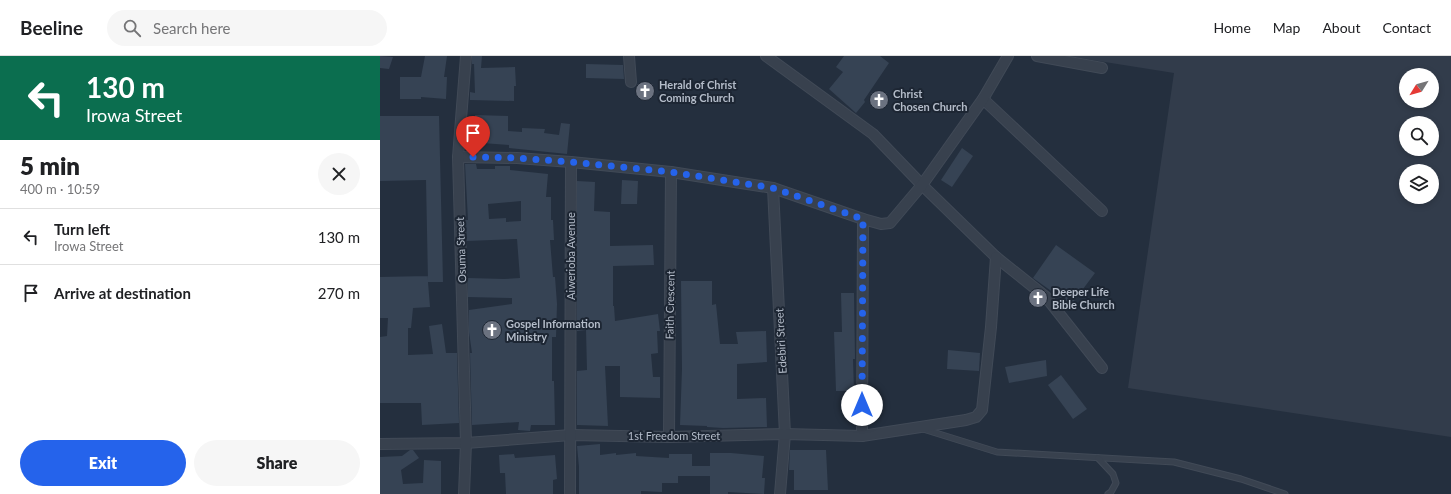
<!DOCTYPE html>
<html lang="en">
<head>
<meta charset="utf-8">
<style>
	:root { --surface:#fff; --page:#f6f6f6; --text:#202124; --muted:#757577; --line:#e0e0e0; --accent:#2563eb }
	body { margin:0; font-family:Lato,sans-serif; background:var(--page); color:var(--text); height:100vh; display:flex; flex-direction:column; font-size:15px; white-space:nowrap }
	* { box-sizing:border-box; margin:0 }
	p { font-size:13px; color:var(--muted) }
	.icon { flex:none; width:22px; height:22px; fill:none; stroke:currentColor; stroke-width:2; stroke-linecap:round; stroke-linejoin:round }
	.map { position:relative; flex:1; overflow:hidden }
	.details { display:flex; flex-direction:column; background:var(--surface); width:380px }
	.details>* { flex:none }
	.guide { background:#0b6e4f; color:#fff; overflow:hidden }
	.needle { width:26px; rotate:233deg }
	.controls { position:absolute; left:1019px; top:12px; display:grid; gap:8px }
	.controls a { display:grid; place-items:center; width:40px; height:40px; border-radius:50%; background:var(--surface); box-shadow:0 2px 6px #0003; font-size:20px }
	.pin { position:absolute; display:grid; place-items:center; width:34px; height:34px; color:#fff; margin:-41px -17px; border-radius:50% 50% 50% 0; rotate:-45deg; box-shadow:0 0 4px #0007 }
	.pin .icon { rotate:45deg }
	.me { position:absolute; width:44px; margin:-22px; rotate:0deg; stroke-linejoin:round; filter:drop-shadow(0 0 3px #0008) }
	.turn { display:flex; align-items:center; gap:14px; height:84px; padding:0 20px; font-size:18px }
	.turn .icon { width:52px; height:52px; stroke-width:2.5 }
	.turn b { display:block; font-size:28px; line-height:34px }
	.round { display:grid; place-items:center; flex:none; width:42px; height:42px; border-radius:21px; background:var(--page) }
	.head { display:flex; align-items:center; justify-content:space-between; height:68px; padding:0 20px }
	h1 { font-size:24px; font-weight:800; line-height:30px }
	.button { display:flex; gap:8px; margin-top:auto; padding:8px 20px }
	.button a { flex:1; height:46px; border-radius:24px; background:var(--accent); color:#fff; font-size:16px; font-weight:800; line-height:46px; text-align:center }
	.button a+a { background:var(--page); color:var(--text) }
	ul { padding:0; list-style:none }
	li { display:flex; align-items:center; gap:12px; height:56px; padding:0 20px; border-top:1px solid var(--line) }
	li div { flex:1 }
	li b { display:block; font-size:15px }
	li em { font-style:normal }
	header { display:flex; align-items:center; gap:24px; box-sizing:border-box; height:56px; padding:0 20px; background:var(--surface); border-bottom:1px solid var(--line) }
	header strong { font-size:19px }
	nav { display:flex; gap:22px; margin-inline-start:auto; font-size:14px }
	.search { width:280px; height:36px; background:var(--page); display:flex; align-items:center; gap:10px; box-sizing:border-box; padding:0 14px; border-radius:22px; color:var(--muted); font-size:15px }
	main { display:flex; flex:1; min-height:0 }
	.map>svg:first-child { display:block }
	.airport { fill:#323c4b; fill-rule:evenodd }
	.building { fill:#364354; fill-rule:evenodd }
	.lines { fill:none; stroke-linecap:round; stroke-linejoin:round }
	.service-casing { stroke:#414a57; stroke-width:7 }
	.minor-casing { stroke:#414a57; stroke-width:12 }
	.service { stroke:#38414e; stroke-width:5 }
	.minor { stroke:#38414e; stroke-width:10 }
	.route { stroke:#2563eb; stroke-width:7; stroke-dasharray:0 12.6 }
	.labels { text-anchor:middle; stroke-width:4; stroke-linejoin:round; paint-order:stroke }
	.poi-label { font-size:11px; font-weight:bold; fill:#b4bcc9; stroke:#1d2633; text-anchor:start }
	.street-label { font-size:11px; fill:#b4bcc9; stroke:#1d2633 }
</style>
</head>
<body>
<header>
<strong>Beeline</strong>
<div class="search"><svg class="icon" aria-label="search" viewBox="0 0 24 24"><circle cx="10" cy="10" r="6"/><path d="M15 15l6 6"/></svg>Search here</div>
<nav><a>Home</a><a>Map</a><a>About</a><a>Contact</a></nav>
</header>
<main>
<section class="details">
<div class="guide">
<div class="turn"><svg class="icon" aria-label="left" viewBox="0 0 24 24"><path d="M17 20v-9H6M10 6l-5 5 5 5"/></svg><div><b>130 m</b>Irowa Street</div></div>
</div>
<div class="head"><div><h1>5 min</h1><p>400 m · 10:59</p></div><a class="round"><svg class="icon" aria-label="close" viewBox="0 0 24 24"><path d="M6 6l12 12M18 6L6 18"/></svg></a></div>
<ul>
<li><svg class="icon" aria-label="left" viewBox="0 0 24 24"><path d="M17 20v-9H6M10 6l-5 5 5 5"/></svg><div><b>Turn left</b><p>Irowa Street</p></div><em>130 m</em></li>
<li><svg class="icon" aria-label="arrive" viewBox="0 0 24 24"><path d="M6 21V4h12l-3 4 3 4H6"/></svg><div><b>Arrive at destination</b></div><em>270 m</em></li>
</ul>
<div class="button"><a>Exit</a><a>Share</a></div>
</section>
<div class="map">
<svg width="1071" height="438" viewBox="0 0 1071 438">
	<rect width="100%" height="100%" fill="#242f3e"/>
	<path class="airport" d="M 687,0 L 1071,0 L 1071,381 L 748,332 L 794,17 ZM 1026,19 L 1052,19 L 1052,45 L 1026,45 ZM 1026,67 L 1052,67 L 1052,93 L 1026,93 ZM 1026,115 L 1052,115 L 1052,141 L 1026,141 Z"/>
	<g class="building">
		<polygon points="0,0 13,1 9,13 0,12"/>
		<polygon points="45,0 67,0 64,21 67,21 66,43 41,41 41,43 20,43 20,21 41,21"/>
		<polygon points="92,0 102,0 101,12 135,11 136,30 134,30 134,45 90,44 90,36 95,37 94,8 92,8"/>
		<polygon points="464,0 500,0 509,7 484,44 485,46 476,57 449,33 463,16 456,11"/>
		<polygon points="206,8 243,9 244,23 206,22"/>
		<polygon points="95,59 128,60 128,75 142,76 142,72 165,73 164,77 179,79 181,67 190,68 187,98 129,92 129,89 89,86 90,71 95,71"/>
		<polygon points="0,60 59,60 63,226 48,226 50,251 33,252 31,272 28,272 28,299 53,298 49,270 62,268 66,297 77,297 79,367 42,369 41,347 0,347 0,281 7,280 8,262 0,262 0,221 48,220 48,225 46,124 0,125"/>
		<polygon points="582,92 593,100 572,131 561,124"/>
		<path d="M 85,108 L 96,108 L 97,113 L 115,113 L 115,110 L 130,110 L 130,114 L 168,118 L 166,141 L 171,141 L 171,164 L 173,164 L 174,184 L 170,184 L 173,221 L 175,221 L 177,248 L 176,281 L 172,281 L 172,325 L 174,325 L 175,369 L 151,369 L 150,375 L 138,374 L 139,366 L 92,369 L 90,297 L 92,297 L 89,276 L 89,254 L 132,248 L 132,242 L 88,241 L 88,222 L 124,223 L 140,222 L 137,183 L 87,185 L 86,164 L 88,164 ZM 141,145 L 141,165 L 126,166 L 126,162 L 109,163 L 108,148 Z"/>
		<polygon points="242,124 258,125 257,148 241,148"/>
		<polygon points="197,125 215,126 214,155 230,156 230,190 273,189 274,209 233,210 233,250 234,250 235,265 278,258 280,275 277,275 278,297 271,298 273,321 280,321 280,342 240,341 240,310 225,310 228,370 197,369 197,315 207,314 206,274 197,275"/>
		<polygon points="676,189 715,217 691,249 653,222"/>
		<polygon points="301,225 332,225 332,249 336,248 340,288 358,288 356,276 386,275 387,306 357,308 357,343 386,342 387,371 343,372 327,371 327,370 300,369 302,313"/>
		<polygon points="461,237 474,237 475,303 473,303 474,335 456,335 454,276 462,276"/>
		<polygon points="568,294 600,297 599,315 567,313"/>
		<polygon points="666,304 667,320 629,327 625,311"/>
		<polygon points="681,319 707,353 693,363 668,329"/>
		<polygon points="220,388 220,399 236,397 236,399 256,397 256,400 289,402 289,398 312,398 312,410 330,410 330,397 351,397 384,400 382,422 385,422 384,438 348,436 348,438 330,438 330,420 298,420 298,427 282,427 282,436 261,435 261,438 199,438 199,411 197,390"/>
		<polygon points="30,394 33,394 39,402 21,414 23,428 43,427 44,404 61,405 61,438 0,438 0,401 22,400"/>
		<polygon points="410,394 446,394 448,434 414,434 414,414 409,414"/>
		<polygon points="134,398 135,402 175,399 177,423 173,424 173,438 126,438 125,417 120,417 119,399"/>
	</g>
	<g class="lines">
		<defs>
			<g id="service">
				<polyline points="543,373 617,396 794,406 861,423 905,438"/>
				<polyline points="718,402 733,418 736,427 731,436 728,438"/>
			</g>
			<g id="minor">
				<polyline points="249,0 251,26"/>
				<polyline points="386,0 493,78 542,129 616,201 666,241 722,312"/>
				<polyline points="657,0 722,12"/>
				<polyline points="603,43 722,155"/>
				<polyline points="78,101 137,102 191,106 291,116 393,132 483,163 501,168 510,167 542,129 603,43 628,0"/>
				<polyline points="393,132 405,378 400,438"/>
				<polyline points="482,380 483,163"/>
				<polyline points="289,381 291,116"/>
				<polyline points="0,388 86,387 191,379 289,381 405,378 482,380 586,364 596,361 602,354 611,271 616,201"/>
				<polyline points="84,438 86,387 78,101 86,0"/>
				<polyline points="190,438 191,106"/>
			</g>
		</defs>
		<use href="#service" class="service-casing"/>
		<use href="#minor" class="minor-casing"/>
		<use href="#service" class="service"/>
		<use href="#minor" class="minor"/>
	</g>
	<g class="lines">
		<polyline class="route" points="93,101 137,102 191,106 291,116 393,132 483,163 482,349"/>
	</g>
	<defs>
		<symbol id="church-disc" viewBox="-11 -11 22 22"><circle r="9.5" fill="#6b7280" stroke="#1d2633"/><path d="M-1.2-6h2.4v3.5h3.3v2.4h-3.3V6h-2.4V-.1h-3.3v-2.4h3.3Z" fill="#fff"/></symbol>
	</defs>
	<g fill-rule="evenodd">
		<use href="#church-disc" x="254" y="24" width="22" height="22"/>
		<use href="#church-disc" x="488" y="33" width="22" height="22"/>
		<use href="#church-disc" x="647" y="231" width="22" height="22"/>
		<use href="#church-disc" x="101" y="263" width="22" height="22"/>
	</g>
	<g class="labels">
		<g class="poi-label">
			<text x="279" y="33">Herald of Christ<tspan x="279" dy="13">Coming Church</tspan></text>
			<text x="513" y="42">Christ<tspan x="513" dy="13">Chosen Church</tspan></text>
			<text x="672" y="240">Deeper Life<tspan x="672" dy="13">Bible Church</tspan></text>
			<text x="126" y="272">Gospel Information<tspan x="126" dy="13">Ministry</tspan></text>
		</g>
		<g class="street-label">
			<text transform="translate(81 194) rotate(-92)" y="4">Osuma Street</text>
			<text transform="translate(191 200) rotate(-90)" y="4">Aiwerioba Avenue</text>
			<text transform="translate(290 249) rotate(-89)" y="4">Faith Crescent</text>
			<text transform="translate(401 285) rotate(-93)" y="4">Edebiri Street</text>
			<text x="294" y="384">1st Freedom Street</text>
		</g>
	</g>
</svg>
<div class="controls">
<a><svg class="needle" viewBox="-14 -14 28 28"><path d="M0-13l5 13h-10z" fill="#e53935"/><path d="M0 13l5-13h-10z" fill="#757577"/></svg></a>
<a><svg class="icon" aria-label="search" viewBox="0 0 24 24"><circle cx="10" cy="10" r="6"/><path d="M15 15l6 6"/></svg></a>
<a><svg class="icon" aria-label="layers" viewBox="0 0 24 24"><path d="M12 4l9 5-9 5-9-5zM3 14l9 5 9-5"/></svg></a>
</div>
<div class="pin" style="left:93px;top:101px;background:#d93025"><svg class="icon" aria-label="arrive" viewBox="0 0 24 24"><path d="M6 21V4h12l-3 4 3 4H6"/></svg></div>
<svg class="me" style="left:482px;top:349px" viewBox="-20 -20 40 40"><circle r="19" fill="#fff"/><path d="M0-13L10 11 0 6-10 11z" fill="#2563eb"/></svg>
</div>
</main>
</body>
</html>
